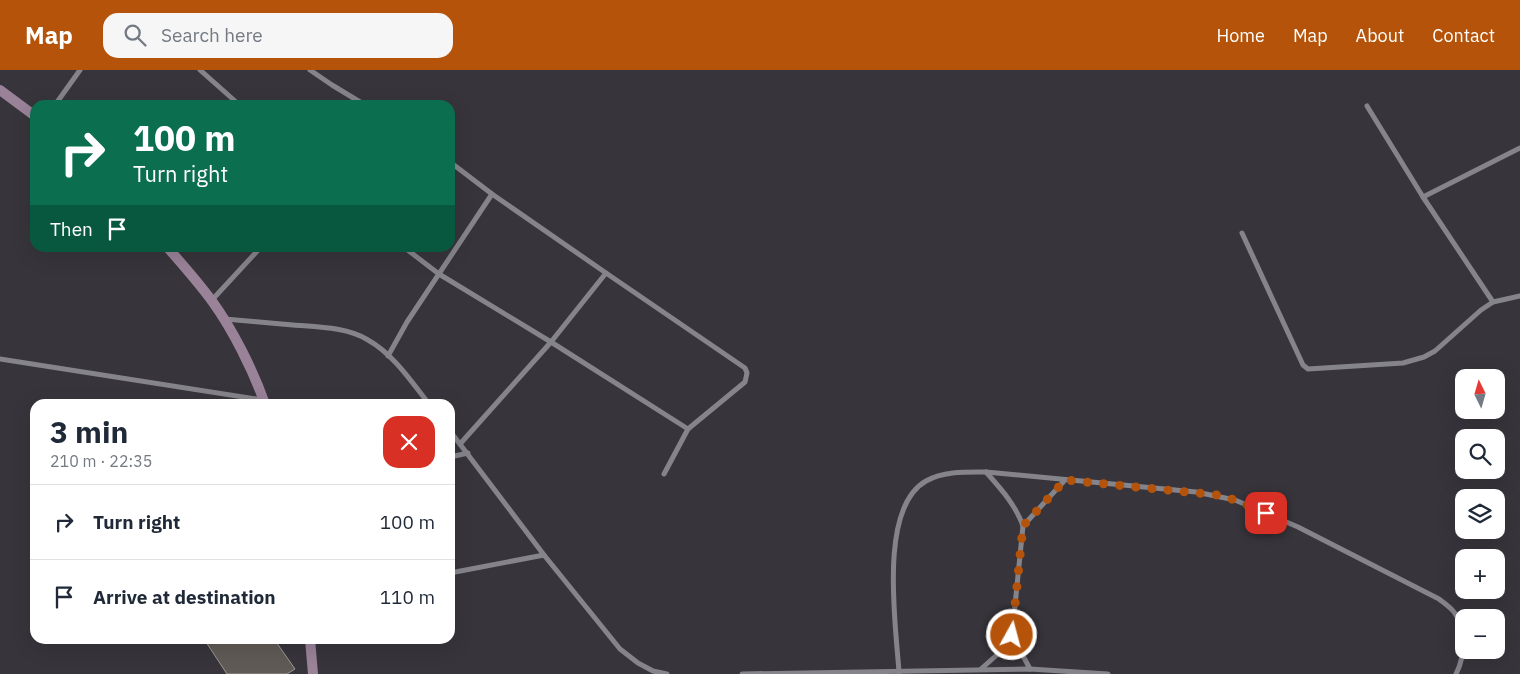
<!DOCTYPE html>
<html lang="en">
<head>
<meta charset="utf-8">
<style>
	:root { --surface:#fff; --page:#f6f6f7; --text:#1f2937; --muted:#747a83; --line:#e0e1e3; --accent:#b45309 }
	body { margin:0; font-family:"IBM Plex Sans",sans-serif; background:var(--page); color:var(--text); height:100vh; display:flex; flex-direction:column; font-size:19px; white-space:nowrap }
	* { box-sizing:border-box; margin:0 }
	p { font-size:16px; color:var(--muted) }
	.icon { flex:none; width:28px; height:28px; fill:none; stroke:currentColor; stroke-width:2; stroke-linecap:round; stroke-linejoin:round }
	.map { position:relative; flex:1; overflow:hidden }
	.drawer { position:absolute; left:30px; top:329px; width:425px; height:245px; display:flex; flex-direction:column; background:var(--surface); border-radius:15px; box-shadow:0 5px 20px #0002 }
	.drawer>* { flex:none }
	.banner { position:absolute; left:30px; top:30px; width:425px; height:152px; border-radius:15px; box-shadow:0 5px 20px #0002; background:#0b6e4f; color:#fff; overflow:hidden }
	.needle { width:32px; rotate:355deg }
	.fabs { position:absolute; left:1455px; top:299px; display:grid; gap:10px }
	.fabs a { display:grid; place-items:center; width:50px; height:50px; border-radius:10px; background:var(--surface); box-shadow:0 5px 20px #0002; font-size:25px }
	.pin { position:absolute; display:grid; place-items:center; width:42px; height:42px; color:#fff; margin:-21px; border-radius:10px; box-shadow:0 2px 8px #0006 }
	.me { position:absolute; width:55px; margin:-28px; rotate:7deg; stroke-linejoin:round; filter:drop-shadow(0 0 4px #0008) }
	.turn { display:flex; align-items:center; gap:18px; height:105px; padding:0 20px; font-size:22px }
	.turn .icon { width:65px; height:65px; stroke-width:2.5 }
	.turn b { display:block; font-size:35px; line-height:42px }
	.then { display:flex; align-items:center; height:48px; padding:0 20px; background:#0003; gap:10px; font-size:19px }
	.round { display:grid; place-items:center; flex:none; width:52px; height:52px; border-radius:15px; background:var(--page) }
	.overview { display:flex; align-items:center; justify-content:space-between; height:85px; padding:0 20px }
	h1 { font-size:30px; font-weight:800; line-height:38px }
	ul { padding:0; list-style:none }
	li { display:flex; align-items:center; gap:15px; height:75px; padding:0 20px; border-top:1px solid var(--line) }
	li div { flex:1 }
	li b { display:block; font-size:19px }
	li em { font-style:normal }
	header { display:flex; align-items:center; gap:30px; box-sizing:border-box; height:70px; padding:0 25px; background:var(--accent); color:#fff }
	header strong { font-size:24px }
	nav { display:flex; gap:28px; margin-inline-start:auto; font-size:18px }
	.search { width:350px; height:45px; background:var(--page); display:flex; align-items:center; gap:12px; box-sizing:border-box; padding:0 18px; border-radius:15px; color:var(--muted); font-size:19px }
	.map>svg:first-child { display:block }
	.building { fill:#605a56; stroke:#9f9894 }
	.lines { fill:none; stroke-linecap:round; stroke-linejoin:round }
	.street { stroke:#86848b; stroke-width:5 }
	.secondary { stroke:#9a8299; stroke-width:10 }
	.route { stroke:#b45309; stroke-width:9; stroke-dasharray:0 16.2 }
</style>
</head>
<body>
<header>
<strong>Map</strong>
<div class="search"><svg class="icon" aria-label="search" viewBox="0 0 24 24"><circle cx="10" cy="10" r="6"/><path d="M15 15l6 6"/></svg>Search here</div>
<nav><a>Home</a><a>Map</a><a>About</a><a>Contact</a></nav>
</header>
<div class="map">
<svg width="1520" height="604" viewBox="0 0 1520 604">
	<rect width="100%" height="100%" fill="#37353b"/>
	<polygon class="building" points="204,569 274,569 295,599 287,604 227,604"/>
	<g class="lines">
		<g class="street">
			<polyline points="200,0 235,31"/>
			<polyline points="310,0 332,15 365,35"/>
			<polyline points="55,35 80,0"/>
			<polyline points="1367,36 1423,127 1493,232 1520,226"/>
			<polyline points="450,92 492,124 606,203 551,272 460,374"/>
			<polyline points="1423,127 1520,78"/>
			<polyline points="1242,163 1303,295 1308,299 1403,293 1424,287 1435,281 1481,240 1493,232"/>
			<polyline points="405,178 439,204 551,272 688,359 664,404"/>
			<polyline points="606,203 745,298 747,303 745,312 688,359"/>
			<polyline points="212,230 260,178"/>
			<path d="M 225,249 C 248,251 270,253 293,255 C 317,257 347,257 368,270 C 393,284 411,311 429,334"/>
			<polyline points="388,286 407,252 492,124"/>
			<polyline points="0,289 263,330"/>
			<polyline points="450,361 544,485 620,579 638,593 653,601 667,604"/>
			<polyline points="450,387 468,383"/>
			<polyline points="1023,456 1065,410"/>
			<polyline points="450,503 544,485"/>
			<polyline points="1012,565 1030,599"/>
			<path d="M 981,599 L 999,583 L 1012,565 L 1023,456 C 1015,434 1001,419 986,402"/>
			<path d="M 899,602 C 896,556 878,438 926,411 C 944,401 966,402 986,402 L 1196,422 L 1235,430 L 1298,457 L 1439,529 C 1444,533 1450,537 1454,542 C 1467,559 1465,586 1456,604"/>
			<polyline points="742,604 1030,599 1108,604"/>
		</g>
		<g class="secondary">
			<polyline points="0,20 35,46"/>
			<path d="M 168,178 C 183,195 198,212 212,231 C 233,260 253,300 265,334"/>
			<polyline points="310,569 313,604"/>
		</g>
	</g>
	<g class="lines">
		<polyline class="route" points="1012,565 1023,456 1065,410 1217,425 1235,430 1266,443"/>
	</g>
</svg>
<div class="fabs">
<a><svg class="needle" viewBox="-14 -14 28 28"><path d="M0-13l5 13h-10z" fill="#e53935"/><path d="M0 13l5-13h-10z" fill="#747a83"/></svg></a>
<a><svg class="icon" aria-label="search" viewBox="0 0 24 24"><circle cx="10" cy="10" r="6"/><path d="M15 15l6 6"/></svg></a>
<a><svg class="icon" aria-label="layers" viewBox="0 0 24 24"><path d="M12 4l9 5-9 5-9-5zM3 14l9 5 9-5"/></svg></a>
<a>+</a>
<a>−</a>
</div>
<div class="pin" style="left:1266px;top:443px;background:#d93025"><svg class="icon" aria-label="arrive" viewBox="0 0 24 24"><path d="M6 21V4h12l-3 4 3 4H6"/></svg></div>
<svg class="me" style="left:1012px;top:565px" viewBox="-20 -20 40 40"><circle r="17" fill="#b45309" stroke="#fff" stroke-width="3"/><path d="M0-11L8 9 0 5-8 9z" fill="#fff"/></svg>
<div class="banner">
<div class="turn"><svg class="icon" aria-label="right" viewBox="0 0 24 24"><path d="M7 20v-9h11M14 6l5 5-5 5"/></svg><div><b>100 m</b>Turn right</div></div>
<div class="then">Then<svg class="icon" aria-label="arrive" viewBox="0 0 24 24"><path d="M6 21V4h12l-3 4 3 4H6"/></svg></div>
</div>
<section class="drawer">
<div class="overview"><div><h1>3 min</h1><p>210 m · 22:35</p></div><a class="round" style="background:#d93025;color:#fff"><svg class="icon" aria-label="close" viewBox="0 0 24 24"><path d="M6 6l12 12M18 6L6 18"/></svg></a></div>
<ul>
<li><svg class="icon" aria-label="right" viewBox="0 0 24 24"><path d="M7 20v-9h11M14 6l5 5-5 5"/></svg><div><b>Turn right</b></div><em>100 m</em></li>
<li><svg class="icon" aria-label="arrive" viewBox="0 0 24 24"><path d="M6 21V4h12l-3 4 3 4H6"/></svg><div><b>Arrive at destination</b></div><em>110 m</em></li>
</ul>
</section>
</div>
</body>
</html>
